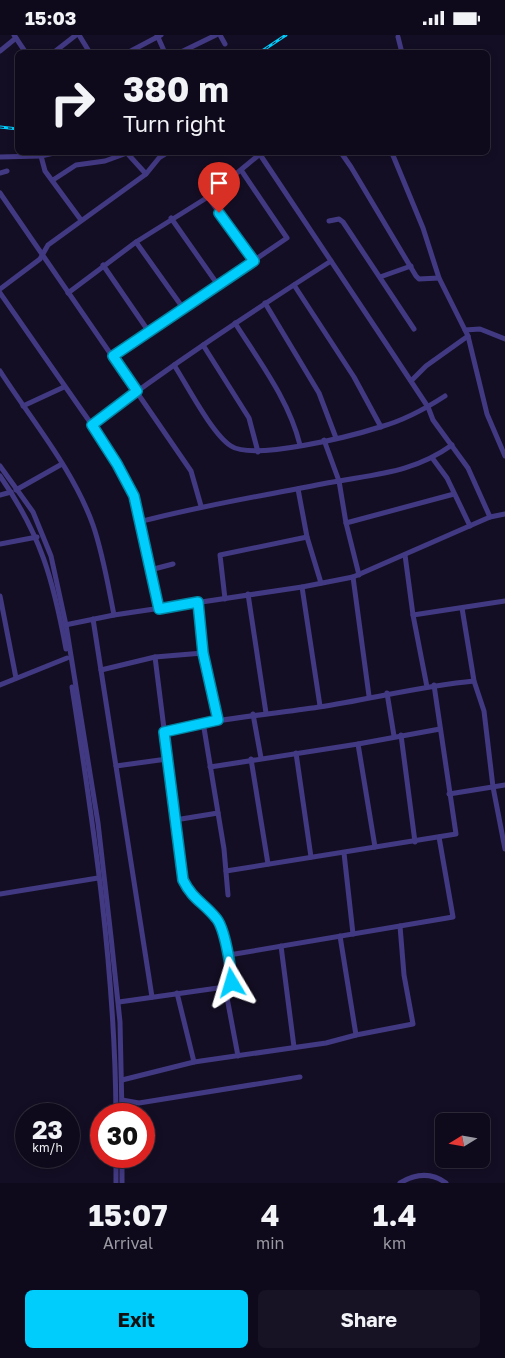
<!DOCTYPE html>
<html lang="en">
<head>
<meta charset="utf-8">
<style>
	:root { --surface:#0f0a1b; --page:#181324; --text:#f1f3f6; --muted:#9b9aa3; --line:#2f2b3a; --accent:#01cdfc }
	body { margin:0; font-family:"Golos Text",sans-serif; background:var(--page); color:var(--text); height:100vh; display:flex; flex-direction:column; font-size:19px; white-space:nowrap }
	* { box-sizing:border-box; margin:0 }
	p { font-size:16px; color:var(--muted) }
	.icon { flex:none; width:28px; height:28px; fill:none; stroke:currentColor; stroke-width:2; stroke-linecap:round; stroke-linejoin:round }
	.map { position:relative; height:1148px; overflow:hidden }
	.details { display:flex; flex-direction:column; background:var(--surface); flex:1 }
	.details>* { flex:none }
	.hud { position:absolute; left:15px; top:15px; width:475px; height:105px; border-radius:8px; box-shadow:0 2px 8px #0003,0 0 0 1px var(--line); background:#0f0a1b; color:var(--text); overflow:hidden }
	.needle { width:32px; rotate:259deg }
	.tools { position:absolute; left:435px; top:1078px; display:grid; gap:10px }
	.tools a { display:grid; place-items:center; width:55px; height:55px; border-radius:8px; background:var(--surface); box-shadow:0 2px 8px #0003,0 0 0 1px var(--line); font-size:25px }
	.speed { position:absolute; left:15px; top:1068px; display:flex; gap:10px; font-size:25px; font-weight:700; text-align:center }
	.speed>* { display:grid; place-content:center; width:65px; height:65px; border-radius:50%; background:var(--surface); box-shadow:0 2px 8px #0003,0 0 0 1px var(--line); line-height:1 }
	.speed small { font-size:12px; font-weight:400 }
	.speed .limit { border:8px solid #d22; background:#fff; color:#111 }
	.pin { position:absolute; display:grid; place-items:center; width:42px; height:42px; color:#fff; margin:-51px -21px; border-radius:50% 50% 50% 0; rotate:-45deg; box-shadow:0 0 5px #0007 }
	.pin .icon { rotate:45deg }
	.me { position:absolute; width:55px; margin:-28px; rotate:353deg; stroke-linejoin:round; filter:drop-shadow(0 0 4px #0008) }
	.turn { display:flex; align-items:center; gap:18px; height:105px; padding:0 25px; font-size:22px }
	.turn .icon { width:65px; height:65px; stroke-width:2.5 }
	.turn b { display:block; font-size:35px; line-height:42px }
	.eta { display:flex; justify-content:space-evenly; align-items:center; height:85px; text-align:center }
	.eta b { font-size:30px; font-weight:700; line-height:35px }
	.primary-button { display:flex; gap:10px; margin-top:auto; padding:10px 25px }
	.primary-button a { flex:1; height:58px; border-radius:8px; background:var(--accent); color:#111; font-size:20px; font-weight:700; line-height:58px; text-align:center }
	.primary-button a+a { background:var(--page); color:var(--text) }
	.status { display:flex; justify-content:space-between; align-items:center; height:35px; padding:0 25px; background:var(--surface); direction:ltr }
	.status svg { height:14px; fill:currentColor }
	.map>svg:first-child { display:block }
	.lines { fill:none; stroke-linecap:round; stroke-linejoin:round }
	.minor { stroke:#423983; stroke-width:5 }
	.rail-casing { stroke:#01cdfc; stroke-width:3 }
	.rail { stroke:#140e24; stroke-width:1; stroke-dasharray:4; stroke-linecap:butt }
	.route-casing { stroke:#0185a4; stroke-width:12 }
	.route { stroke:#01cdfc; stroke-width:9 }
</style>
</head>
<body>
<div class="status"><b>15:03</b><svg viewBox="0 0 49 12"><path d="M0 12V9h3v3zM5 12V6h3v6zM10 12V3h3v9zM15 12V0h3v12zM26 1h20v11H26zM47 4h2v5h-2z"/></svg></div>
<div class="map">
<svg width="505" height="1148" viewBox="0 0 505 1148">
	<rect width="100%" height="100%" fill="#140e24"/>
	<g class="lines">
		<g class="minor">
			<polyline points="14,0 26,18"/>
			<polyline points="79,0 90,18"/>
			<polyline points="157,0 165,18"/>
			<polyline points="220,0 225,9"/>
			<polyline points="398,2 402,18"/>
			<polyline points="0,16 16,3"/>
			<polyline points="53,18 76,0"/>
			<polyline points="127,18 161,0"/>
			<polyline points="179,18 216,0"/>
			<polyline points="259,118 387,310 428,372 433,385 468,433 490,482"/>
			<polyline points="338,118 342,119 351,132 416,241 419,244 439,243"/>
			<polyline points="392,118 423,193 439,243 468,301 487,379 505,421"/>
			<polyline points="41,121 45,136 81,185"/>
			<polyline points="0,122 41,121 54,118"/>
			<polyline points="0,138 7,136"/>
			<polyline points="53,145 76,130 105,126 127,118 146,139"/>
			<polyline points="0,158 191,436 201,471"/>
			<polyline points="208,162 254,227"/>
			<polyline points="171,183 218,250"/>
			<polyline points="329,186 339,184 343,187 414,294"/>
			<polyline points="136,207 183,273"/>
			<polyline points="103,230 149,297"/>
			<polyline points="380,242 411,231"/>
			<polyline points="294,250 354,342 381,392"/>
			<polyline points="0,254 40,224 48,210 146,139 159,123 167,118"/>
			<polyline points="0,258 92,390 117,429 134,461 159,574"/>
			<polyline points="68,258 136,207 208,162 260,119"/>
			<polyline points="265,268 319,358 336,403"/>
			<path d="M 235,288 C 259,326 289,365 300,410"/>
			<polyline points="465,295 480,294 505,304"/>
			<polyline points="203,310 249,383 258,417"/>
			<polyline points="113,321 287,203 241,135"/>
			<path d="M 174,330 C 187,350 212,399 231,411 C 253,426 352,401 380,392 C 402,386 425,374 445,361"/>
			<path d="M 0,336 C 32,386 73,434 93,490 C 103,519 108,550 114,580"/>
			<polyline points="411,346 426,331 468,301"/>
			<polyline points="23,371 64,352"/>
			<path d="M 92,390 C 169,331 250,278 331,226"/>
			<polyline points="324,405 339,446 346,488 359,540"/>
			<polyline points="433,424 447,443 470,491"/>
			<polyline points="0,431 33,477 51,521 66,590 98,788 111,902 120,987 122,1079"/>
			<path d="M 0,441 C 41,500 53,544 66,614"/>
			<polyline points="298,454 307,502 321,548"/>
			<polyline points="16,455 62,429"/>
			<polyline points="0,460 11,457"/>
			<path d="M 139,487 C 199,471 261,461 322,449 C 371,439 410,440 452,410"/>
			<polyline points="346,488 454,459"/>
			<polyline points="0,509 37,502"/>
			<polyline points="405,520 413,580 427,652"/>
			<polyline points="150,535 173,529"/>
			<polyline points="353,542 369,661"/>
			<polyline points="302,552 320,671"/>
			<polyline points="248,559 266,678"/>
			<polyline points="0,561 16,643"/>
			<polyline points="225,564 220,520 307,502"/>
			<polyline points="198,567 203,618 218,685"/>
			<polyline points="462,573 474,646 484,676 493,752 505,814"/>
			<polyline points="413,580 505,566"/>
			<polyline points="93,584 152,962"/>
			<polyline points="65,590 114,580 302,552 353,542 490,482 505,479"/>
			<polyline points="101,635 155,622 203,618"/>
			<polyline points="0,650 67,623"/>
			<path d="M 72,652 C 94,793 115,935 116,1079"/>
			<polyline points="387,658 394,701"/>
			<polyline points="253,679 261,723"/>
			<polyline points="203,687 224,814 228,860"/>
			<path d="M 165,697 C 216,683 267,680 319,672 C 371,664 422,651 474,646"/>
			<polyline points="401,700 415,807"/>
			<polyline points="358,709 375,812"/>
			<polyline points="296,718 311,822"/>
			<polyline points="251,724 268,829"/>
			<polyline points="116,731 167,724"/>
			<polyline points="210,732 358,709 440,694"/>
			<polyline points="449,759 505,750"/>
			<polyline points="175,785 218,778"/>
			<polyline points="344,818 353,899"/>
			<polyline points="226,836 456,799 434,650"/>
			<polyline points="0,859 98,843"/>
			<polyline points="281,911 294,1012"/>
			<polyline points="229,920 453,882 439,802"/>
			<polyline points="225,952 238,1021"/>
			<polyline points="177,958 194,1027"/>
			<path d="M 119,967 L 225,952 L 232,948 C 231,933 225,893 216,883 C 203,867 193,865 183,845 L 155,622"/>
			<polyline points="356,1000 413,989 404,940 400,891"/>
			<polyline points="122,1045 194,1027 326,1008 356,1000 340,901"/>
			<polyline points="122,1065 139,1068 300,1042"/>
			<polyline points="116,1121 116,1148"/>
			<polyline points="122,1148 122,1121"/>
			<path d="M 400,1148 C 415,1139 431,1137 446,1148"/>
		</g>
		<defs>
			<g id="rail">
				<polyline points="259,18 286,0"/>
				<polyline points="0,92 18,94"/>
			</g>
		</defs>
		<use href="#rail" class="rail-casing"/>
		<use href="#rail" class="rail"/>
	</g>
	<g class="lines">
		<defs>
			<path id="route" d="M 219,178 L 254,226 L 113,321 L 137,356 L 92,390 L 117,429 L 134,461 L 159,574 L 198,567 L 203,618 L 218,685 L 164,697 L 183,845 C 193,865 203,867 216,883 C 225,893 231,933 232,948"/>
		</defs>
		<use href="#route" class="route-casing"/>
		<use href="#route" class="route"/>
	</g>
</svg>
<div class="tools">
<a><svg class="needle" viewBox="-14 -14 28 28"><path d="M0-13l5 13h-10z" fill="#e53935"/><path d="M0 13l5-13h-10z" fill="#9b9aa3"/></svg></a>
</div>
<div class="speed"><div>23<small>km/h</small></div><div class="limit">30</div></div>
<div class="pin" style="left:219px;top:178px;background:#d93025"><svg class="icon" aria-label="arrive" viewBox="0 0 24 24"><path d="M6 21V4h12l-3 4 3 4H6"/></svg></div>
<svg class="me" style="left:232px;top:948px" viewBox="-20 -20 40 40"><path d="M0-17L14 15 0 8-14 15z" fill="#01cdfc" stroke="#fff" stroke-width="4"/></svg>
<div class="hud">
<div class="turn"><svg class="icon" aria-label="right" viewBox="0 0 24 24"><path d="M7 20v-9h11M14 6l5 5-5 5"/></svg><div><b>380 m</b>Turn right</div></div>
</div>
</div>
<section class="details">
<div class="eta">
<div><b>15:07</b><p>Arrival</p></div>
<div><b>4</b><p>min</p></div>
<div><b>1.4</b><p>km</p></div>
</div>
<div class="primary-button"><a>Exit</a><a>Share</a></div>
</section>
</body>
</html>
